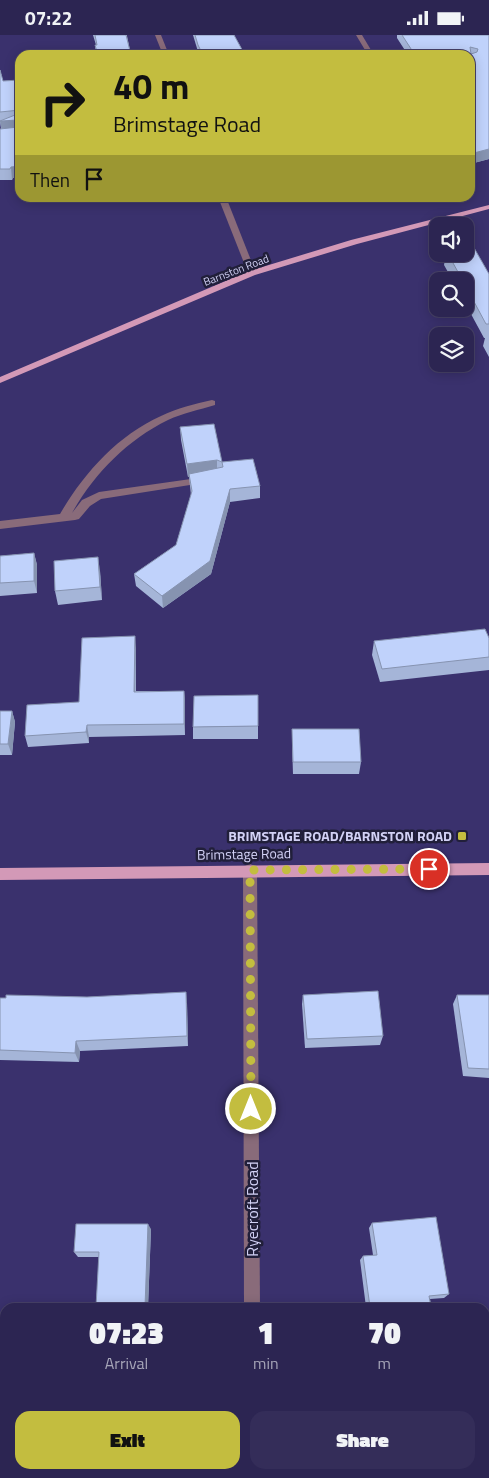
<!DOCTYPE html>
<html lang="en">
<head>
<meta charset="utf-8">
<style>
	:root { --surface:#2c2552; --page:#342d59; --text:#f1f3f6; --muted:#a6a5b8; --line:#484269; --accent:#c3bd3f }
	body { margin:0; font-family:"Titillium Web",sans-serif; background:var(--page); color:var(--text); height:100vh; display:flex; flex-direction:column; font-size:19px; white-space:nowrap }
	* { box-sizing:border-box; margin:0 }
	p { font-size:16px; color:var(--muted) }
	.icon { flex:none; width:28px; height:28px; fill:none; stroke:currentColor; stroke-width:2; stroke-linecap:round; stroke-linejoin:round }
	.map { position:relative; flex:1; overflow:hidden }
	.drawer { position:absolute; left:0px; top:1268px; width:490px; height:176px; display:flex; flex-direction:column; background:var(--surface); border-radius:15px 15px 0 0; box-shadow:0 2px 12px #0003,0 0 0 1px var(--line) }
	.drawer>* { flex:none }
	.guide { position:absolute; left:15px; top:15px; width:460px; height:152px; border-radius:15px; box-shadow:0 2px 12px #0003,0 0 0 1px var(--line); background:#c3bd3f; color:#111; overflow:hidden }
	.fabs { position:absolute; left:429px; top:182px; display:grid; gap:10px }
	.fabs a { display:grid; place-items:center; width:45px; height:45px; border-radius:10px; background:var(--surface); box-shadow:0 2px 12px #0003,0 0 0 1px var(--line); font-size:25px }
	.pin { position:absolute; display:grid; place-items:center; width:42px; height:42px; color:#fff; margin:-21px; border:2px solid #fff; border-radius:50%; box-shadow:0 1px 5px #0007 }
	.me { position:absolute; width:55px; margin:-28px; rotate:0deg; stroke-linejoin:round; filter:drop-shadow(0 0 4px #0008) }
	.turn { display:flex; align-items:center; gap:18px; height:105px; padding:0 15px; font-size:22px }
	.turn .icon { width:65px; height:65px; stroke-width:2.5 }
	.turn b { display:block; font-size:35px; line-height:42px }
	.then { display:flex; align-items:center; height:48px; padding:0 15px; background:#0003; gap:10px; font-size:19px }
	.eta { display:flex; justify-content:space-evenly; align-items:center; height:85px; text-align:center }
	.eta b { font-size:30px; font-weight:800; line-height:35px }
	.action { display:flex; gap:10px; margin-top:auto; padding:10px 15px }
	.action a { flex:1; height:58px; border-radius:15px; background:var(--accent); color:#111; font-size:20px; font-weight:800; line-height:58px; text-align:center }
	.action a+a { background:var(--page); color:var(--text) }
	.status { display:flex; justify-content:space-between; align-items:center; height:35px; padding:0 25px; background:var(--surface); direction:ltr }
	.status svg { height:14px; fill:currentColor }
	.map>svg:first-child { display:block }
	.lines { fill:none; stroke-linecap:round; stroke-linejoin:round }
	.minor { fill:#896b7a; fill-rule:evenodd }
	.major { fill:#d399b7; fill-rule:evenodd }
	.wall { fill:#a5b5d8 }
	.shaded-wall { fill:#8693b0 }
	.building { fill:#c0d2fb; stroke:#8693b0; fill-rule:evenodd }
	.route { stroke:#c3bd3f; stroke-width:9; stroke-dasharray:0 16.2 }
	.poi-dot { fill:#c3bd3f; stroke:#211f3a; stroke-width:2 }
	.labels { text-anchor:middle; stroke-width:5; stroke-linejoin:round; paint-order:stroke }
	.far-street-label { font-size:11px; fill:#d2d1f5; stroke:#211f3a }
	.poi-label { font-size:14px; font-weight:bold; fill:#d2d1f5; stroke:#211f3a; text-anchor:end }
	.street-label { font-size:14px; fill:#d2d1f5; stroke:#211f3a }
	.near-street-label { font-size:16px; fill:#d2d1f5; stroke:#211f3a }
</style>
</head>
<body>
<div class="status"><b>07:22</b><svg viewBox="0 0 49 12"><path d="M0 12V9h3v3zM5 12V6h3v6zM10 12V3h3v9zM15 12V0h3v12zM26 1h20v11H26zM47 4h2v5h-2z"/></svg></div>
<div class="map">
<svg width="489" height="1443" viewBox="0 0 489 1443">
	<rect width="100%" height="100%" fill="#3a316d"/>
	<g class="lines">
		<g class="minor">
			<polygon points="155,0 161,0 169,20 163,20"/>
			<polygon points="356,0 362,0 374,20 368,20"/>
			<polygon points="218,162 226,162 256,238 255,240 248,238"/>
			<path d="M 212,365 L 215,366 L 215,370 C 199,375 183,378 168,385 C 127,405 94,439 72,478 L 82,465 L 99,457 L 205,442 L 209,443 L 210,445 L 209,447 L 101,464 L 90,471 L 79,484 L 75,485 L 0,494 L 0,486 L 60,479 C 84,438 117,401 161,381 C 177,373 195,369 212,365 Z"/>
			<polygon points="250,829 255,831 257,835 260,1272 244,1272 243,835 245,831"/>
			<rect x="244" y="1439" width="18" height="4"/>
		</g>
		<g class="major">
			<polygon points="489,170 489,174 357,209 255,240 0,348 0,342 249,236 351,205"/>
			<polygon points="489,828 489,840 0,845 0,833"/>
		</g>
	</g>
	<g class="wall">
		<polygon points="93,0 127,0 127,1 131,20 96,20 95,10 96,10"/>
		<polygon points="193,0 234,0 245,20 199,20"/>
		<polygon points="397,0 489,0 489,124 470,129 470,20 408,20 397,3"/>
		<polygon points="0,35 3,46 20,45 20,142 13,143 12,145 0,145 0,94 1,94 0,87"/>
		<polygon points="446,219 465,219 489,239 489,322 483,311 485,303 484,303 465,268 465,246 453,246 444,230"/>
		<polygon points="180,392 222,427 260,451 260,463 230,467 211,539 163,573 136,551 134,539 176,510 191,460 189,442 188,442 181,405"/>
		<polygon points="34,518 37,530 37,558 0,561 0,521"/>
		<polygon points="100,536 102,565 58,570 55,556"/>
		<polygon points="489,603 489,635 380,647 372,620 374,606"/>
		<polygon points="136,613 136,656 184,656 185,667 185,700 89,702 89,708 28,712 25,701 79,667"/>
		<polygon points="0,676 12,676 15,687 12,720 0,720"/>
		<polygon points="258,691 258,704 193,704 193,692"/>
		<polygon points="292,694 361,727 359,739 293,739 292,707"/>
		<polygon points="303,960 383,1001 380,1010 305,1013 302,969"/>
		<polygon points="457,960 489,960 489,1043 463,1041 453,969"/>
		<polygon points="0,963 187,968 188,1011 80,1016 79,1027 0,1025"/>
		<polygon points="372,1188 449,1259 444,1263 430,1264 431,1272 366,1272 360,1225 363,1221 373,1220 369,1193"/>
		<polygon points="151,1194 148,1272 96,1272 99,1222 78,1222 74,1217"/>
		<polygon points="386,1439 466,1439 466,1443 387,1443"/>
	</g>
	<g class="shaded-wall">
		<polygon points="18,85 20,95 2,97 0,86"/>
		<polygon points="489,114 489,124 470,129 470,119"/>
		<polygon points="20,131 20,142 13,143 12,145 11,132"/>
		<polygon points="265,162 308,162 308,163 265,168"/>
		<polygon points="217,425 217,438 189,439 189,442 188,442 187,429"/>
		<polygon points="230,454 230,467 211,539 163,573 162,561"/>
		<polygon points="34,518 37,530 37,558 34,546"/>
		<polygon points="98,522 100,536 102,565 100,552"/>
		<polygon points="135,601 136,613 135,668 134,657"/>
		<polygon points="184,656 185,667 185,700 184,689"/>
		<polygon points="12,676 15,687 12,720 8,709"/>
		<polygon points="87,690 89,702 89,708 86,697"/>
		<polygon points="186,957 187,968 188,1011 187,1001"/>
		<polygon points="76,1006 80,1016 79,1027 75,1018"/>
		<polygon points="148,1189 151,1194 148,1272 145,1272"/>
		<rect x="139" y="1439" width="3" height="4"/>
	</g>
	<g class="building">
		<polygon points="95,0 126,0 131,20 98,20 95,10 97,10"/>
		<polygon points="195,0 234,0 245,20 203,20 198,10"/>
		<path d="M 402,0 L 489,0 L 489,114 L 470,119 L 470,20 L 415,20 ZM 470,12 L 478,14 L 477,17 L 471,19 Z"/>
		<polygon points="0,35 3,46 20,45 20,75 0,77"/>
		<polygon points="20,78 20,86 18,85 0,86"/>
		<polygon points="20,87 20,131 11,132 10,134 0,134 0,94 18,92"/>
		<polygon points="469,204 489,239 489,289 486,289 465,250 465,246 463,246 448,219 465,219 465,206"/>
		<polygon points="214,389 222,427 253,424 260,451 230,454 210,526 162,561 134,539 176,510 192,456 189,439 223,432 222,427 217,425 187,429 180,392"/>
		<polygon points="34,518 34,546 0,548 0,521"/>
		<polygon points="98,522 100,552 55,556 54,526"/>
		<polygon points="485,594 489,603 489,622 382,634 374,606"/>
		<polygon points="135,601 134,657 184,656 184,689 87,690 86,697 25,701 27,670 79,667 82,603"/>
		<polygon points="258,660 258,691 193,692 194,661"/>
		<polygon points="0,676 12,676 8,709 0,709"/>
		<polygon points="292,694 359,694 361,727 293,727"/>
		<polygon points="378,956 383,1001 307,1004 303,960"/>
		<polygon points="186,957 187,1001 76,1006 75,1018 0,1015 0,963 6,963 6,960 87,962"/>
		<polygon points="457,960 489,960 489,1034 468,1033"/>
		<polygon points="436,1182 449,1259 429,1261 431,1272 370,1272 363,1221 377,1220 372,1188"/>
		<polygon points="76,1189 148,1189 145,1272 96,1272 99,1217 74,1217"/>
		<polygon points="87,1439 139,1439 139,1443 86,1443"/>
		<rect x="390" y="1439" width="76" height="4"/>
	</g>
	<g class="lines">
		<polyline class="route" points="251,1074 250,835 429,834"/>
	</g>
	<rect class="poi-dot" x="457" y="796" width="10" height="10" rx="2.5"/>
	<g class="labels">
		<g class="far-street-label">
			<text transform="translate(236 235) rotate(-21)" y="4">Barnston Road</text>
		</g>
		<g class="poi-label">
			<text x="452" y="806">BRIMSTAGE ROAD/BARNSTON ROAD</text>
		</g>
		<g class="street-label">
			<text transform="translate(244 819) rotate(-1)" y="5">Brimstage Road</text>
		</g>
		<g class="near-street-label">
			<text transform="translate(252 1174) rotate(-90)" y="6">Ryecroft Road</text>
		</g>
	</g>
</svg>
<div class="fabs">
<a><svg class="icon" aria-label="sound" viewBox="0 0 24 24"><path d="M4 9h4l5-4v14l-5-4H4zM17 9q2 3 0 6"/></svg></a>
<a><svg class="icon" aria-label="search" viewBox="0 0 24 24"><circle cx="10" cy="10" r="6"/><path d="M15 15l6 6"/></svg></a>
<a><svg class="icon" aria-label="layers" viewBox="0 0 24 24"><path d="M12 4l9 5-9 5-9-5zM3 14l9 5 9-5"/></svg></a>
</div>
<div class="pin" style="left:429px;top:834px;background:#d93025"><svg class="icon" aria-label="arrive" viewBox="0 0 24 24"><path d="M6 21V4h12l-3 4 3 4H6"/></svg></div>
<svg class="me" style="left:251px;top:1074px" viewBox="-20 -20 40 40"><circle r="17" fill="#c3bd3f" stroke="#fff" stroke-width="3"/><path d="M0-11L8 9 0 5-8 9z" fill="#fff"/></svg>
<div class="guide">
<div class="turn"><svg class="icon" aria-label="right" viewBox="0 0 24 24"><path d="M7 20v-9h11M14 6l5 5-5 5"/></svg><div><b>40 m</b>Brimstage Road</div></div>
<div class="then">Then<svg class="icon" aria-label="arrive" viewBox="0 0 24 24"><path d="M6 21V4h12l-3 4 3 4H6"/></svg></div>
</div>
<section class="drawer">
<div class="eta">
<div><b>07:23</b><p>Arrival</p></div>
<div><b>1</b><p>min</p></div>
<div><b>70</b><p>m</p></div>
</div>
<div class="action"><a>Exit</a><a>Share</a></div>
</section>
</div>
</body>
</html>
